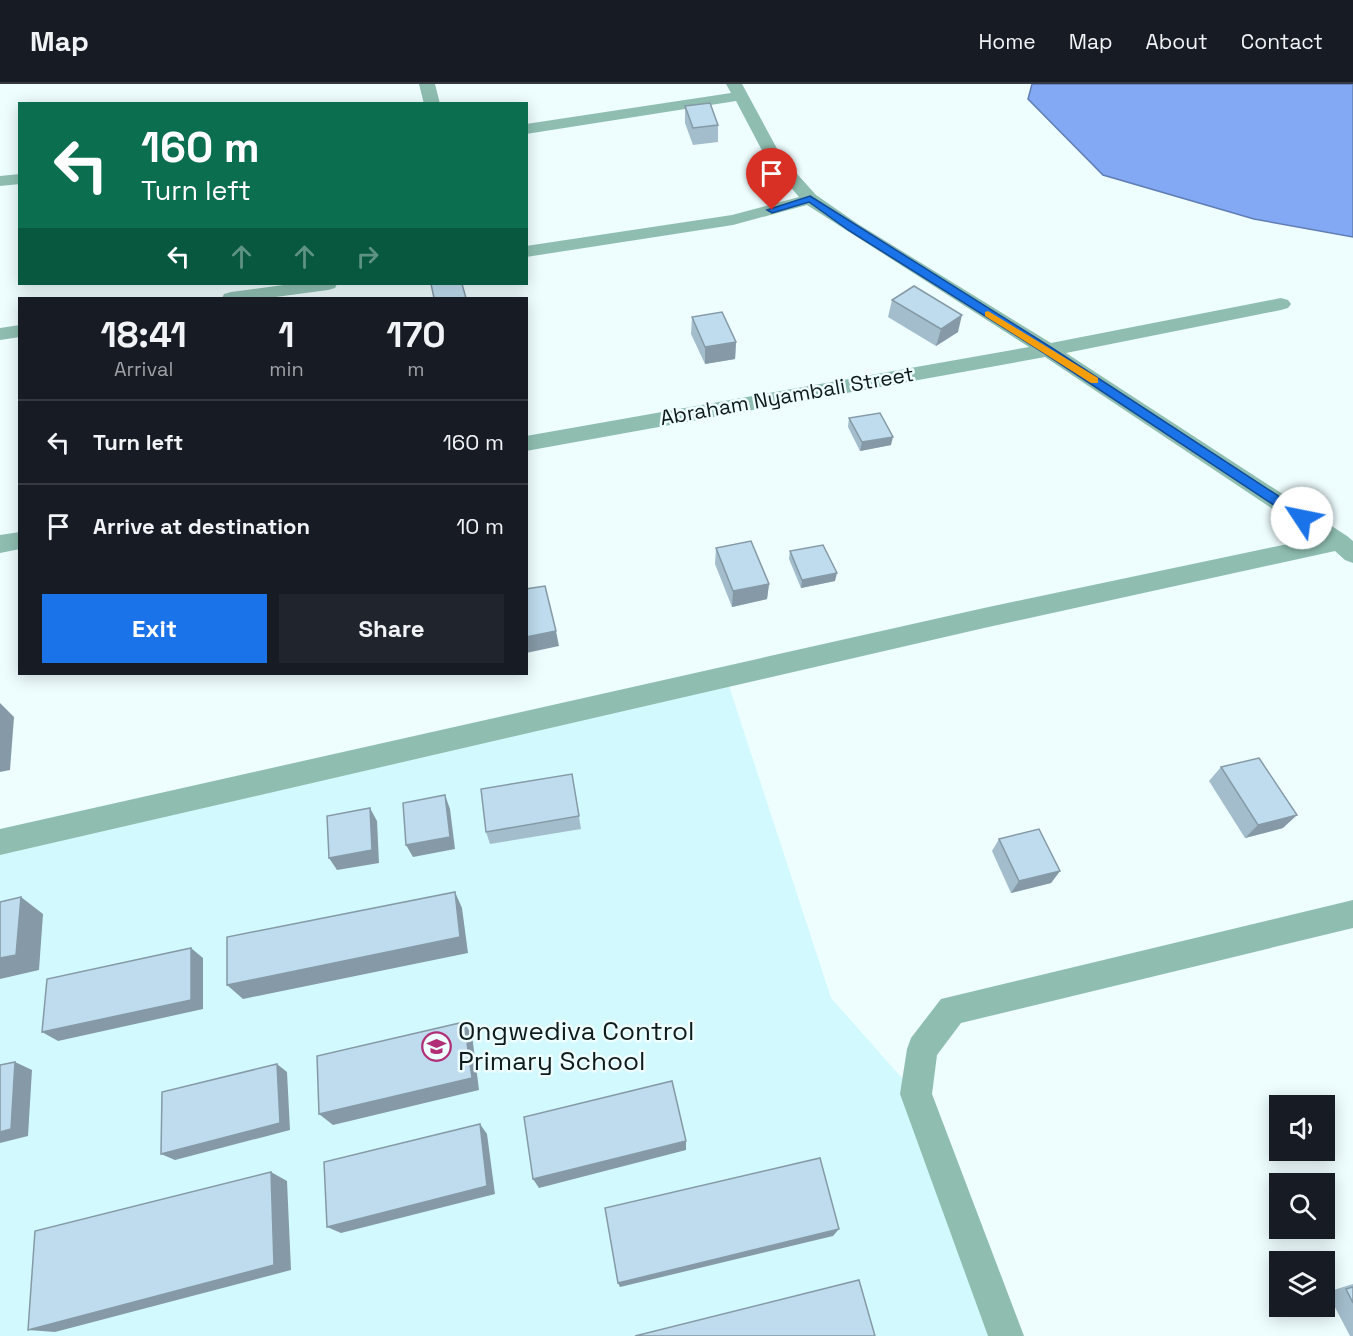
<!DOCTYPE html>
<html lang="en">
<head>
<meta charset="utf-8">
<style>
	:root { --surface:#171b24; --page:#20242c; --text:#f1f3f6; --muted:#9ea1a6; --line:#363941; --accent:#1a73e8 }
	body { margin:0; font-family:"Space Grotesk",sans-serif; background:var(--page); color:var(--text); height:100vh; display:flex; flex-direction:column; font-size:22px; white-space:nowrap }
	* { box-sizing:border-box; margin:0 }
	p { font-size:20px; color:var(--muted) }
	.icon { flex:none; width:33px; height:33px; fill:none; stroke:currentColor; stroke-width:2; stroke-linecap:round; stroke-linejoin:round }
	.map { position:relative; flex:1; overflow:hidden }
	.details { position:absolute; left:18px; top:213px; width:510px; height:378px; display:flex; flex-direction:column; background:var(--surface); border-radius:0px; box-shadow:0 3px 15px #0003 }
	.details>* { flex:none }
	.top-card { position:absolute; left:18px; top:18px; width:510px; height:183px; border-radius:0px; box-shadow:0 3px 15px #0003; background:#0b6e4f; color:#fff; overflow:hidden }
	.tools { position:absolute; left:1269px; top:1011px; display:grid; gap:12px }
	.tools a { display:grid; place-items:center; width:66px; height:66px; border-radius:0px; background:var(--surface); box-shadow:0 3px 15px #0003; font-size:30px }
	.pin { position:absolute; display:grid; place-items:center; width:51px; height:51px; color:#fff; margin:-62px -26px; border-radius:50% 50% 50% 0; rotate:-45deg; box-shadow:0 0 6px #0007 }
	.pin .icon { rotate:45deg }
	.me { position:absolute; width:66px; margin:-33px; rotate:304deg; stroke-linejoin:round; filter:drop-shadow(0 0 4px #0008) }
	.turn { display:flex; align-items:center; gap:21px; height:126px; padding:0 24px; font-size:27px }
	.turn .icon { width:78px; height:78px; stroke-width:2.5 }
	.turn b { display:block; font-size:42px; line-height:51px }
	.lanes { display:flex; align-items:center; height:57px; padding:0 24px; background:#0003; justify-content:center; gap:30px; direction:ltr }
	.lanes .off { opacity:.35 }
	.eta { display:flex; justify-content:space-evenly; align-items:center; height:102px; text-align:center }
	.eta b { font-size:36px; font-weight:800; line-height:42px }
	.action { display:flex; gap:12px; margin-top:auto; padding:12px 24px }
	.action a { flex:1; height:69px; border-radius:0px; background:var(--accent); color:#fff; font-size:24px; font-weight:800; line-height:69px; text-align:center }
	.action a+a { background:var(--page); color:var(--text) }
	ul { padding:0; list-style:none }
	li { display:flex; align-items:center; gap:18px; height:84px; padding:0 24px; border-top:2px solid var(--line) }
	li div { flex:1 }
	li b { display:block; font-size:22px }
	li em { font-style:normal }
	header { display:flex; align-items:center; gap:36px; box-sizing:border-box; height:84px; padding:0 30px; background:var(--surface); border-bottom:2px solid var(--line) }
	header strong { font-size:28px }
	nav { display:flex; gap:33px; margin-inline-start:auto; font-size:21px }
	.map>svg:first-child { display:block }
	.built { fill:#d2f9fd }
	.water { fill:#83a9f5; stroke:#607eb4; stroke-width:1.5 }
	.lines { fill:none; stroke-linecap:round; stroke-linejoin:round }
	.minor { fill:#8fbeb1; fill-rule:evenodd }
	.wall { fill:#a3bdcc }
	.shaded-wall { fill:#859aa6 }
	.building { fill:#bedced; stroke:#859aa6; stroke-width:1.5 }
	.route { fill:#1a73e8; stroke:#114b97; stroke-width:1.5 }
	.slow { fill:#f59e0b }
	.labels { text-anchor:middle; stroke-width:5; stroke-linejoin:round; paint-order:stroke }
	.street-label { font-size:21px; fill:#0d1b1d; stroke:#eefdfe }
	.near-poi-label { font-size:26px; fill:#0d1b1d; stroke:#eefdfe; text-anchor:start }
</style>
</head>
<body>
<header>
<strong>Map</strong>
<nav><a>Home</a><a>Map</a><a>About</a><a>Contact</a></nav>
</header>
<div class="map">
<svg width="1353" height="1252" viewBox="0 0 1353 1252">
	<rect width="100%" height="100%" fill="#eefdfe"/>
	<polygon class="built" points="726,593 831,914 916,1010 1006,1252 0,1252 0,758"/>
	<polygon class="water" points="1032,0 1353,0 1353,153 1254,135 1103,91 1028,15"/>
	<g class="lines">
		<g class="minor">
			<polygon points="419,0 435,0 440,20 424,20"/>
			<polygon points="726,0 742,0 781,72 816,111 858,140 1051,259 1281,214 1288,216 1291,220 1288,224 1281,226 1066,269 1347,452 1353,457 1353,479 1345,476 1335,467 984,544 0,771 0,745 984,524 1316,454 1045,273 526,367 526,352 1029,263 807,121 733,141 526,173 526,162 732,131 799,113 766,74 736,17 526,50 526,40 731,9"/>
			<polygon points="20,90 20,100 0,102 0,92"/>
			<polygon points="291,200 337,200 335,204 328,206 268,214 222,214 224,210 231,208"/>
			<polygon points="20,241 20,253 0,256 0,244"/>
			<polygon points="20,448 20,465 0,469 0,451"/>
			<polygon points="1353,816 1353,844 961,939 937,971 932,1010 1024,1252 988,1252 900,1010 907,965 911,954 941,915"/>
		</g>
	</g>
	<g class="wall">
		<polygon points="685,22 718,41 718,58 693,61 685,39"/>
		<polygon points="892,216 958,248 936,262 888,233"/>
		<polygon points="692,233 736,258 735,275 705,280 691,250"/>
		<polygon points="849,334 891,361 860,367 848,343"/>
		<polygon points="716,464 769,500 767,515 732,523 715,480"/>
		<polygon points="790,467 835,497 801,504 789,475"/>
		<polygon points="1221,683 1283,744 1245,754 1209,697"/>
		<polygon points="572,690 581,745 490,760 486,748"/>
		<polygon points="999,755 1060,787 1051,799 1011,809 992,767"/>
		<polygon points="1353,1200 1353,1252 1350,1252 1327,1208"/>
	</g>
	<g class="shaded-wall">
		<polygon points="962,231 958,248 936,262 941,245"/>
		<polygon points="736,258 735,275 705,280 705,263"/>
		<polygon points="893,353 891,361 860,367 862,358"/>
		<polygon points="837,489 835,497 801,504 802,496"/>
		<polygon points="769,500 767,515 732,523 733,507"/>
		<polygon points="556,547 559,562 526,569 526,553"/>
		<polygon points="0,619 14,633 10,686 0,688"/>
		<polygon points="445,711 450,725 455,765 413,773 406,761"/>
		<polygon points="370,724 377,737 379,779 337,786 329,774"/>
		<polygon points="1297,731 1283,744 1245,754 1258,741"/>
		<polygon points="1060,787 1051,799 1011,809 1019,797"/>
		<polygon points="455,808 462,824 468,869 243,915 227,901"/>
		<polygon points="21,813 43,830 39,886 0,895 0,874"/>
		<polygon points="191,864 203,874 203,925 58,957 42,948"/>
		<polygon points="464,938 472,951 479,1006 333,1041 319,1030"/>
		<polygon points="15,978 32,986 28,1052 0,1059 0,1048"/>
		<polygon points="277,980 287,988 290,1046 175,1076 161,1070"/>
		<polygon points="480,1040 487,1050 495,1110 341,1149 327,1143"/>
		<polygon points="686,1057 686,1066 539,1104 533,1095"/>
		<polygon points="271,1088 287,1097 291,1186 55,1248 28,1246"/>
		<polygon points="839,1145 833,1152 620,1203 618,1199"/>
	</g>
	<g class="building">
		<polygon points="710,19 718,41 693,44 685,22"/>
		<polygon points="431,200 462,200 466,214 434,214"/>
		<polygon points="914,202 962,231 941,245 892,216"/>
		<polygon points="722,228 736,258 705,263 692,233"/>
		<polygon points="880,329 893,353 862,358 849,334"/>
		<polygon points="751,457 769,500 733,507 716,464"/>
		<polygon points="823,461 837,489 802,496 790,467"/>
		<polygon points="545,502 556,547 526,553 526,505"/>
		<polygon points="1259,674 1297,731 1258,741 1221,683"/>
		<polygon points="572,690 579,732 486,748 481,705"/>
		<polygon points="445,711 450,753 406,761 403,719"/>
		<polygon points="370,724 372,766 329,774 327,732"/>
		<polygon points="1039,745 1060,787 1019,797 999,755"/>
		<polygon points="455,808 460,853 227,901 227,853"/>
		<polygon points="21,813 16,871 0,874 0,818"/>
		<polygon points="191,864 191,916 42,948 47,895"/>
		<polygon points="464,938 472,994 319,1030 317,972"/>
		<polygon points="15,978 11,1045 0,1048 0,981"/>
		<polygon points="277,980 280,1039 161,1070 162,1008"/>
		<polygon points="672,997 686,1057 533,1095 524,1033"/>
		<polygon points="480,1040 487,1102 327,1143 324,1078"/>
		<polygon points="820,1074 839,1145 618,1199 605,1124"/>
		<polygon points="271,1088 274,1181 28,1246 35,1147"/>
		<polygon points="859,1196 875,1252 635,1252"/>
		<polygon points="1353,1203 1353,1219 1346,1205"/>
	</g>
	<polygon class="route" points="810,112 1052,264 1306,430 1306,437 1298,437 1044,269 848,146 809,118 772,129 767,126"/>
	<polygon class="slow" points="988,227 1098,294 1098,299 1091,299 985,232 985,228"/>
	<defs>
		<symbol id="school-ring" viewBox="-11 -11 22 22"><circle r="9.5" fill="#eefdfe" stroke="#b12e77" stroke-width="1.5"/><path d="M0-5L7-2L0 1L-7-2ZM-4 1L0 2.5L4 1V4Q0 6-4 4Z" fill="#b12e77"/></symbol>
	</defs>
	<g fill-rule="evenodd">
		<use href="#school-ring" x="420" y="946" width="33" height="33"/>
	</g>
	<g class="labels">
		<g class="street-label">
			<text transform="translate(787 312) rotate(-10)" y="7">Abraham Nyambali Street</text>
		</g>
		<g class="near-poi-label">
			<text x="458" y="956">Ongwediva Control<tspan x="458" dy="30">Primary School</tspan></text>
		</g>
	</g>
</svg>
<div class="tools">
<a><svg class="icon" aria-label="sound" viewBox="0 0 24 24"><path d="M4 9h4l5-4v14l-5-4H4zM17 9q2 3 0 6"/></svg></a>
<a><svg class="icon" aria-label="search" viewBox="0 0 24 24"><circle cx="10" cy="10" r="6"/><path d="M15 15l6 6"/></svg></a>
<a><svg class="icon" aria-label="layers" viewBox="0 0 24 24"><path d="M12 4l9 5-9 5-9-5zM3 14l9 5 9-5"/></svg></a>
</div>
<div class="pin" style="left:772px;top:126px;background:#d93025"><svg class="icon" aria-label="arrive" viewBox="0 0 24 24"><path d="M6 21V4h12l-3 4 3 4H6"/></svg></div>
<svg class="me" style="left:1302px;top:434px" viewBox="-20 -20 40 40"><circle r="19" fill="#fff"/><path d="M0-13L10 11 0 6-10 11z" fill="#1a73e8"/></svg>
<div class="top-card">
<div class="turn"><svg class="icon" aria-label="left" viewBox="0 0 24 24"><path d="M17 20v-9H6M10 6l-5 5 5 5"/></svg><div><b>160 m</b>Turn left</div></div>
<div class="lanes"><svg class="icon" aria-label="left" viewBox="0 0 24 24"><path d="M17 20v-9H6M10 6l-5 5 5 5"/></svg><svg class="icon off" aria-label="ahead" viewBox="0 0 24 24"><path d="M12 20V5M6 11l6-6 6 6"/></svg><svg class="icon off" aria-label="ahead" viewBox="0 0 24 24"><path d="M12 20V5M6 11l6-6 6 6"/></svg><svg class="icon off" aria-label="right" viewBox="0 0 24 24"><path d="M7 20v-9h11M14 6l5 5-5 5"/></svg></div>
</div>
<section class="details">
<div class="eta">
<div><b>18:41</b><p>Arrival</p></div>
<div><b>1</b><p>min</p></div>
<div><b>170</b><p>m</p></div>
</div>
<ul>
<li><svg class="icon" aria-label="left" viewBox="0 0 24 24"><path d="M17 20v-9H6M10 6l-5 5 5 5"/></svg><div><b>Turn left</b></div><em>160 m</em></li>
<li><svg class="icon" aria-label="arrive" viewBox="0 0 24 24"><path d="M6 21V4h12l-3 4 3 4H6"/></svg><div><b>Arrive at destination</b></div><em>10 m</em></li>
</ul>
<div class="action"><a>Exit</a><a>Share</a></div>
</section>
</div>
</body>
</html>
